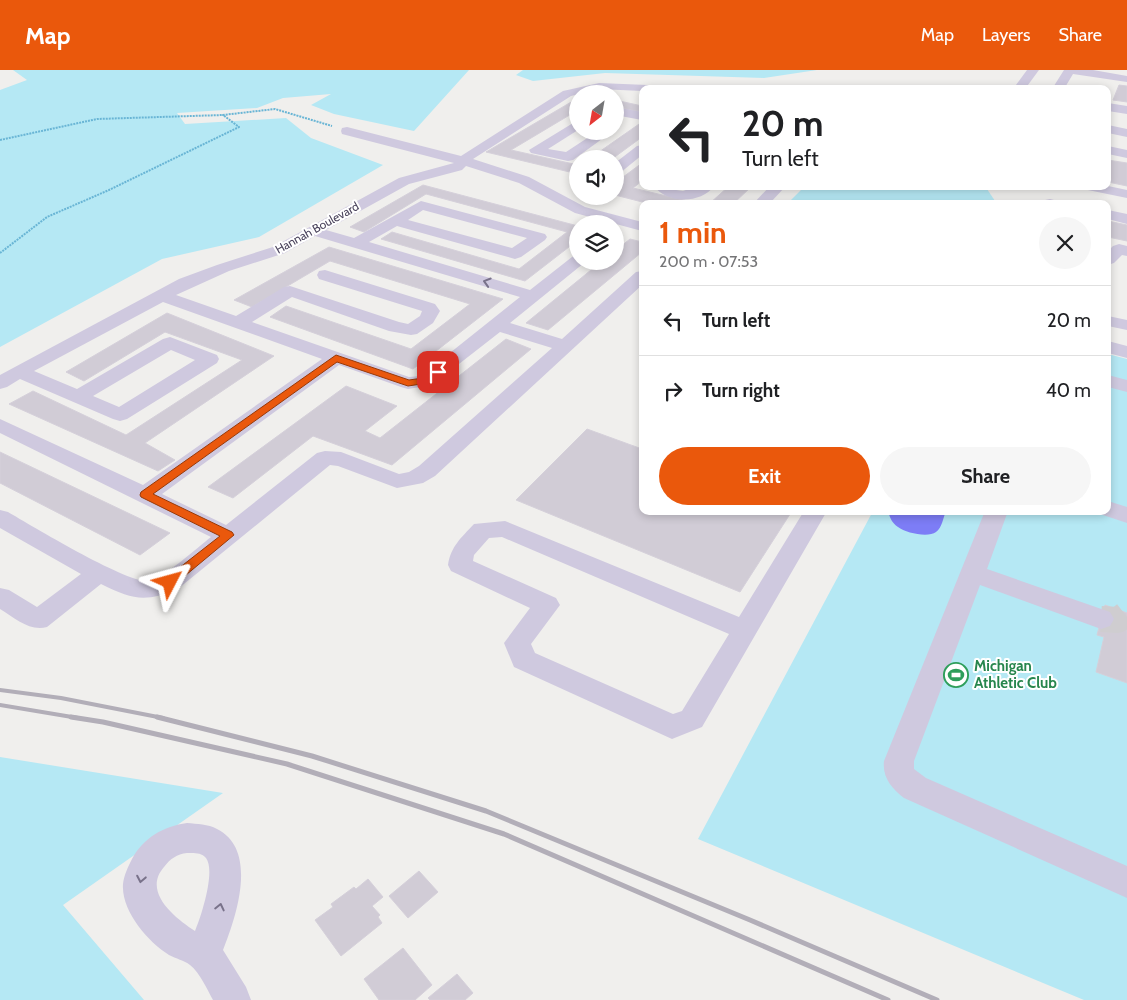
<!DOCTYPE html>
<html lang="en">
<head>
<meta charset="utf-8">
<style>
	:root { --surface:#fff; --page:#f6f6f6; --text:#202124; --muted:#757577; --line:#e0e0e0; --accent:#ea580c }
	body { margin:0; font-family:Cabin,sans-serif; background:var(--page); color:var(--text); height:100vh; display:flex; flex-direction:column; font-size:19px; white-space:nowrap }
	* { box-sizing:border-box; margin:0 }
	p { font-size:16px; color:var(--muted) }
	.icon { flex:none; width:28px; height:28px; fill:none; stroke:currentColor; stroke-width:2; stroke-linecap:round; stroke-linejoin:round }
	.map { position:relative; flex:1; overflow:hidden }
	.sheet { position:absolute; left:639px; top:130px; width:472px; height:315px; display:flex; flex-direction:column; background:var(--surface); border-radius:10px; box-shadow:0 2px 8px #0003 }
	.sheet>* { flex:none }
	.top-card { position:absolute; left:639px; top:15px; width:472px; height:105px; border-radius:10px; box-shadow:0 2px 8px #0003; background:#fff; color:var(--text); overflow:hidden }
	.needle { width:32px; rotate:211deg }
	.fabs { position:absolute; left:569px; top:15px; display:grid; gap:10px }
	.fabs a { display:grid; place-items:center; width:55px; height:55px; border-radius:50%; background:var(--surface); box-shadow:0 2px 8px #0003; font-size:25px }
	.pin { position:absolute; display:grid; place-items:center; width:42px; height:42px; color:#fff; margin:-21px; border-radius:10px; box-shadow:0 2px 8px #0006 }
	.me { position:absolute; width:55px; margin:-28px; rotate:51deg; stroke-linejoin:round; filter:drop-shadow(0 0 4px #0008) }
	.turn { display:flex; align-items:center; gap:18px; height:105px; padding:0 20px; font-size:22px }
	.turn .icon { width:65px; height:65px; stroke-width:2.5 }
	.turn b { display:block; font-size:35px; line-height:42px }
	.round { display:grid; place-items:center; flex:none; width:52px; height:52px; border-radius:26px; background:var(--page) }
	.head { display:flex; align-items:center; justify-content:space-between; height:85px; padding:0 20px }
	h1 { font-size:30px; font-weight:800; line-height:38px; color:var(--accent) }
	.cta { display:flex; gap:10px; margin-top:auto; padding:10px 20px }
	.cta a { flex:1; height:58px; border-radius:30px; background:var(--accent); color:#fff; font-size:20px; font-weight:800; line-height:58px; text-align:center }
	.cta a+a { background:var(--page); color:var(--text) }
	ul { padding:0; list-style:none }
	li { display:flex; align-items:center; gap:15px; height:70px; padding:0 20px; border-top:1px solid var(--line) }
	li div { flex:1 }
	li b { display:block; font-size:19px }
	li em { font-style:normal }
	header { display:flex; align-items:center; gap:30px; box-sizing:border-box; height:70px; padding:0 25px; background:var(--accent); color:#fff }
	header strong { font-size:24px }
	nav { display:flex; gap:28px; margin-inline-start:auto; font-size:18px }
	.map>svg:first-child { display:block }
	.green { fill:#b5e8f4 }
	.water { fill:#7d7df6 }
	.building { fill:#d1ccd6; stroke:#d5d0da }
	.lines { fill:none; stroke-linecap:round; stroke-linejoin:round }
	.minor-tunnel { stroke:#cfcdd0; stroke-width:26; stroke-dasharray:26 12; stroke-linecap:butt }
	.path { stroke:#69b5d5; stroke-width:2; stroke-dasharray:2 1; stroke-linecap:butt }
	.minor { fill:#cfc9df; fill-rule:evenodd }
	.rail-far1 { stroke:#b2aeb8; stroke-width:4 }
	.rail { stroke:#b2aeb8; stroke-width:5 }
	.oneway { stroke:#79728a }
	.route { fill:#ea580c; stroke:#983908 }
	.labels { text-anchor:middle; stroke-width:4; stroke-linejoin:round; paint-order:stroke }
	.far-street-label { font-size:12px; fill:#4a435c; stroke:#fff }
	.leisure-label { font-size:15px; font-weight:bold; fill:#27864d; stroke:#fff; text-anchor:start }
</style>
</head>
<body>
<header>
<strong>Map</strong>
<nav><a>Map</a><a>Layers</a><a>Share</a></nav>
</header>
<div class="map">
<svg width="1127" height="930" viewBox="0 0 1127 930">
	<rect width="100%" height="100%" fill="#f0efed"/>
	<g class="green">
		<polygon points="13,0 469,0 414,61 334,44 311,35 331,24 283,28 257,38 177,43 185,54 286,48 311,68 383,95 259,167 162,189 0,277 0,20 27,10"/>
		<polygon points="523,0 817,0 764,8 605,3 533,11 516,5"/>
		<polygon points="805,116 985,116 997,134 787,134"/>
		<polygon points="1108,284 1127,289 1127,930 1084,930 698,769 873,441 1108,441"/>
		<polygon points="0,687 223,723 63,835 144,930 0,930"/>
	</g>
	<path class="water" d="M 888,441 L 946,441 C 943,448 942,458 936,462 C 928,468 906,463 898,457 C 892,453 890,448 888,441 Z"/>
	<g class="building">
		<polygon points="1119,15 1127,16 1127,32 1113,30"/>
		<polygon points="578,28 578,40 511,80 578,95 578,104 486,82"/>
		<polygon points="615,30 642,36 642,42 615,37"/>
		<polygon points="642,52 642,67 612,89 589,89"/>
		<polygon points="1108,90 1127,93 1127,116 1108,112"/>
		<polygon points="642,93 642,111 633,118 700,134 650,134 615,125 615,113"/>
		<polygon points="423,115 578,156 578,170 525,211 381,169 392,162 519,199 567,162 426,124 364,162 350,157"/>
		<polygon points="729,116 752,116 733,134 709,134"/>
		<polygon points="1108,151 1127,155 1127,171 1108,167"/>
		<polygon points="630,169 642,172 642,182 548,260 526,253 602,191 615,191 615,181"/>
		<polygon points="329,177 503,229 413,299 270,247 286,236 411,279 470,234 330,191 252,237 234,230"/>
		<polygon points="167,243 274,286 145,373 175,390 158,401 9,334 33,321 126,365 242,290 165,262 84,311 66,302"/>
		<polygon points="506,269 531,279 392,395 313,366 233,428 208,417 346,316 397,336 365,361 380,368"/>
		<polygon points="587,359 642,379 642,441 792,441 740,522 516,430"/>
		<polygon points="0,382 170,463 140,485 0,413"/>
		<polygon points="1105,535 1127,543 1127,613 1096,602 1104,567 1097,565"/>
		<polygon points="419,801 438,822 408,848 389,826"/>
		<polygon points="368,809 383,827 372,836 380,845 378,847 382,853 341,886 315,850 333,837 331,834 354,817 356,819"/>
		<polygon points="403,878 432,915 415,930 379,930 364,909"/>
		<polygon points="457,904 473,923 465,930 430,930 428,928"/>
	</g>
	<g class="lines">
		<polyline class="minor-tunnel" points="1101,549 1118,550 1127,543"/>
		<g class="path">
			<polyline points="0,70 97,49 223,45"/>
			<polyline points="0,183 47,147 109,120 239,57 223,45 275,39 332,56"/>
		</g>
		<g class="minor">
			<polygon points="1027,0 1039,0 1025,19 1013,19"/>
			<polygon points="1064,0 1093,0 1127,6 1127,12 1073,4 1064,19 1052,19"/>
			<path d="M 599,13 L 672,16 L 678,19 L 642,19 L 642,21 L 599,19 L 571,26 L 473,89 L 529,107 L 585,137 L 642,152 L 642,161 L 575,143 L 519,113 L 466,96 L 462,100 L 409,114 L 326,160 L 354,168 L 421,131 L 545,164 L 547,167 L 545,170 L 521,187 L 515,189 L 397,156 L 369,172 L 530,220 L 572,187 L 578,185 L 578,191 L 585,191 L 584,193 L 510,253 L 562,269 L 636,202 L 642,201 L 642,215 L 435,406 L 423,413 L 397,418 L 338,396 L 330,395 L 179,518 C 145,533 134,530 101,514 L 47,557 C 30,562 15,548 0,539 L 0,518 L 9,520 L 37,537 L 81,504 L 0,458 L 0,440 L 8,442 C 32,456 128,514 149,511 C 164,508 198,477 211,467 L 0,363 L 0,349 L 143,415 L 322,289 L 163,232 L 34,301 L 77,319 L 163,269 L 170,267 L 217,285 L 219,289 L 217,293 L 127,349 L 120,351 L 113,349 L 20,309 L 7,317 L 0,319 L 0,305 L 179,209 L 217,195 L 273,177 L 399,108 L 454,93 L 342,64 L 341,61 L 342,58 L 347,57 L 461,86 L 563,21 ZM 423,140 L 527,168 L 512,178 L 408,150 ZM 315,166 L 520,227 L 431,298 L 420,306 L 409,307 L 252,252 L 292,227 L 389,261 L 411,265 L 417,264 L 433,253 L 440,241 L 435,234 L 325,200 L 319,201 L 317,205 L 319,209 L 422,241 L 420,246 L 408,254 L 399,252 L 290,216 L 284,217 L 236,246 L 176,225 L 229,201 L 285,183 ZM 500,262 L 552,278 L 419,396 L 409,402 L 399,404 L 341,382 L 325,381 L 317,383 L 226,455 L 162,424 L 339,295 L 401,317 L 408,319 L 432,315 ZM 171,280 L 195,290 L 119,337 L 93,326 Z"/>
			<polygon points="1108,33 1127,36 1127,44 1108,41"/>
			<polygon points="615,37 642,42 642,50 615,45"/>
			<polygon points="578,50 578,60 548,79 566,82 598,61 613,61 573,90 568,91 531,83 529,80"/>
			<polygon points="1108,55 1127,59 1127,67 1108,63"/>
			<polygon points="642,75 642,85 620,103 615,104 615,93 637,76"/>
			<polygon points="1108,76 1127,80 1127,88 1108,84"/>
			<path d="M 654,116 L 670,116 L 676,120 L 683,121 L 697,116 L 714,116 C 701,134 667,134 654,116 Z"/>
			<polygon points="770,116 786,116 769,134 753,134"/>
			<polygon points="1081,116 1108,116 1127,120 1127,128 1083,119"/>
			<polygon points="1050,129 1058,131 1060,134 1043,133 1045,130"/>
			<polygon points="1108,140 1127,144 1127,154 1108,149"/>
			<polygon points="1119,174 1127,176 1127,186 1122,185 1114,193 1108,195 1108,181 1113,176"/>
			<polygon points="1108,246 1127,250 1127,260 1108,256"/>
			<polygon points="1108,271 1127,276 1127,288 1108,283"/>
			<polygon points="1108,305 1127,310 1127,322 1108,317"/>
			<polygon points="1108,431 1127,437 1127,453 1100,444 1098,441 1108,441"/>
			<path d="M 804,441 L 827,441 L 702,657 L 672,669 L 514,597 L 504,573 L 530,538 L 451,501 L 448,495 C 451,476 461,468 474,454 L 505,451 L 739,547 ZM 502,467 L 729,564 L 682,641 L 673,644 L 535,583 L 531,574 L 560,535 L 556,528 L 473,491 L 474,485 L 489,468 Z"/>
			<path d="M 985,441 L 1008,441 L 987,499 L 1110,542 L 1114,549 L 1110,556 L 1101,559 L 980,515 L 914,691 L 914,699 L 926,708 L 1127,796 L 1127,828 L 904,728 C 892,719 882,707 884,691 Z"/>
			<path d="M 187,753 C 197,754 208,754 217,759 C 259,780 236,847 223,880 L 246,917 L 251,930 L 213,930 C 207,919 200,903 190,895 C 184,890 176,889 169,885 C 148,872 121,841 123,814 C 124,805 128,797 132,789 C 143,768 164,756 187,753 ZM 187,783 C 193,783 201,782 206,788 C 216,801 201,847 195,861 C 175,848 142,822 164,797 C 170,789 177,784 187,783 Z"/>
		</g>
		<g class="rail-far1">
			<polyline points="0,620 61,628 163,648"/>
			<polyline points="0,635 78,648"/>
		</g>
		<g class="rail">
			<polyline points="71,647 103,652 287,694 504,764 888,930"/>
			<polyline points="157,647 312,686 486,741 750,850 937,930"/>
		</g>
	</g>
	<defs><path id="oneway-chevron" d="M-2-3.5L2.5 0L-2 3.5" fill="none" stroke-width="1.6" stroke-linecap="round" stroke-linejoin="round" transform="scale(1.25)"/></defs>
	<g class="oneway">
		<use href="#oneway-chevron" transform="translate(487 212) rotate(-163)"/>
		<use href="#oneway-chevron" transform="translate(141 809) rotate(101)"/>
		<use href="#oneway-chevron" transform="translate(220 837) rotate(-77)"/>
	</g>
	<polygon class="route" points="336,285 409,310 423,308 438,300 443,302 428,313 408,316 337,292 153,424 232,462 234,465 174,515 165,515 164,512 165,509 220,466 141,427 140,425 141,422"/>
	<defs>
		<symbol id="stadium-ring" viewBox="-11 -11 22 22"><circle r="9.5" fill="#fff" stroke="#2e9e5b" stroke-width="1.5"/><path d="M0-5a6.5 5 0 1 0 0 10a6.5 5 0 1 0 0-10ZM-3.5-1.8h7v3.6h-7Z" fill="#2e9e5b"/></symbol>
	</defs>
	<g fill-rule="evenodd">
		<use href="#stadium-ring" x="942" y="591" width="28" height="28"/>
	</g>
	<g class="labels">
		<g class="far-street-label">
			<text transform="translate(317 158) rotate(-29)" y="4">Hannah Boulevard</text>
		</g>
		<g class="leisure-label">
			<text x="974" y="601">Michigan<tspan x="974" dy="17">Athletic Club</tspan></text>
		</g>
	</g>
</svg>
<div class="fabs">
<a><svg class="needle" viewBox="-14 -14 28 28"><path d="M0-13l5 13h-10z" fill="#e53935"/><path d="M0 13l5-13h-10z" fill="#757577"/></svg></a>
<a><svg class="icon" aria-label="sound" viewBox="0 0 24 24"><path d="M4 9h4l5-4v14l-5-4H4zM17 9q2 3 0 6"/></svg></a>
<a><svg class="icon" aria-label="layers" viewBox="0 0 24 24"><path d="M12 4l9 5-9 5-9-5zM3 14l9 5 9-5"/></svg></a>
</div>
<div class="pin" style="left:438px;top:302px;background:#d93025"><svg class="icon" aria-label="arrive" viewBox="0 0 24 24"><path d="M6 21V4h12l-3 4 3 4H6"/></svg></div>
<svg class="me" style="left:170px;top:512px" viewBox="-20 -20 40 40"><path d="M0-17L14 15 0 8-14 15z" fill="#ea580c" stroke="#fff" stroke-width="4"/></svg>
<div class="top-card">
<div class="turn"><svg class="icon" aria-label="left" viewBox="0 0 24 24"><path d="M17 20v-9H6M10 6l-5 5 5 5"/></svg><div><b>20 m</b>Turn left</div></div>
</div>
<section class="sheet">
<div class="head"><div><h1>1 min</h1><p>200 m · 07:53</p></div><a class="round"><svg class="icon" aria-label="close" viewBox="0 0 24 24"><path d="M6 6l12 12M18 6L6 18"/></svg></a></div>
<ul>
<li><svg class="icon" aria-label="left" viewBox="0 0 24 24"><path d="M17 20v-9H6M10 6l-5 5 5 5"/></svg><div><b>Turn left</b></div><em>20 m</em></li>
<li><svg class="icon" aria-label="right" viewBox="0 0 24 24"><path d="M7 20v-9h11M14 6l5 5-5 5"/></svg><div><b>Turn right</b></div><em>40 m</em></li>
</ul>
<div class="cta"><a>Exit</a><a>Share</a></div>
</section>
</div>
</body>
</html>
